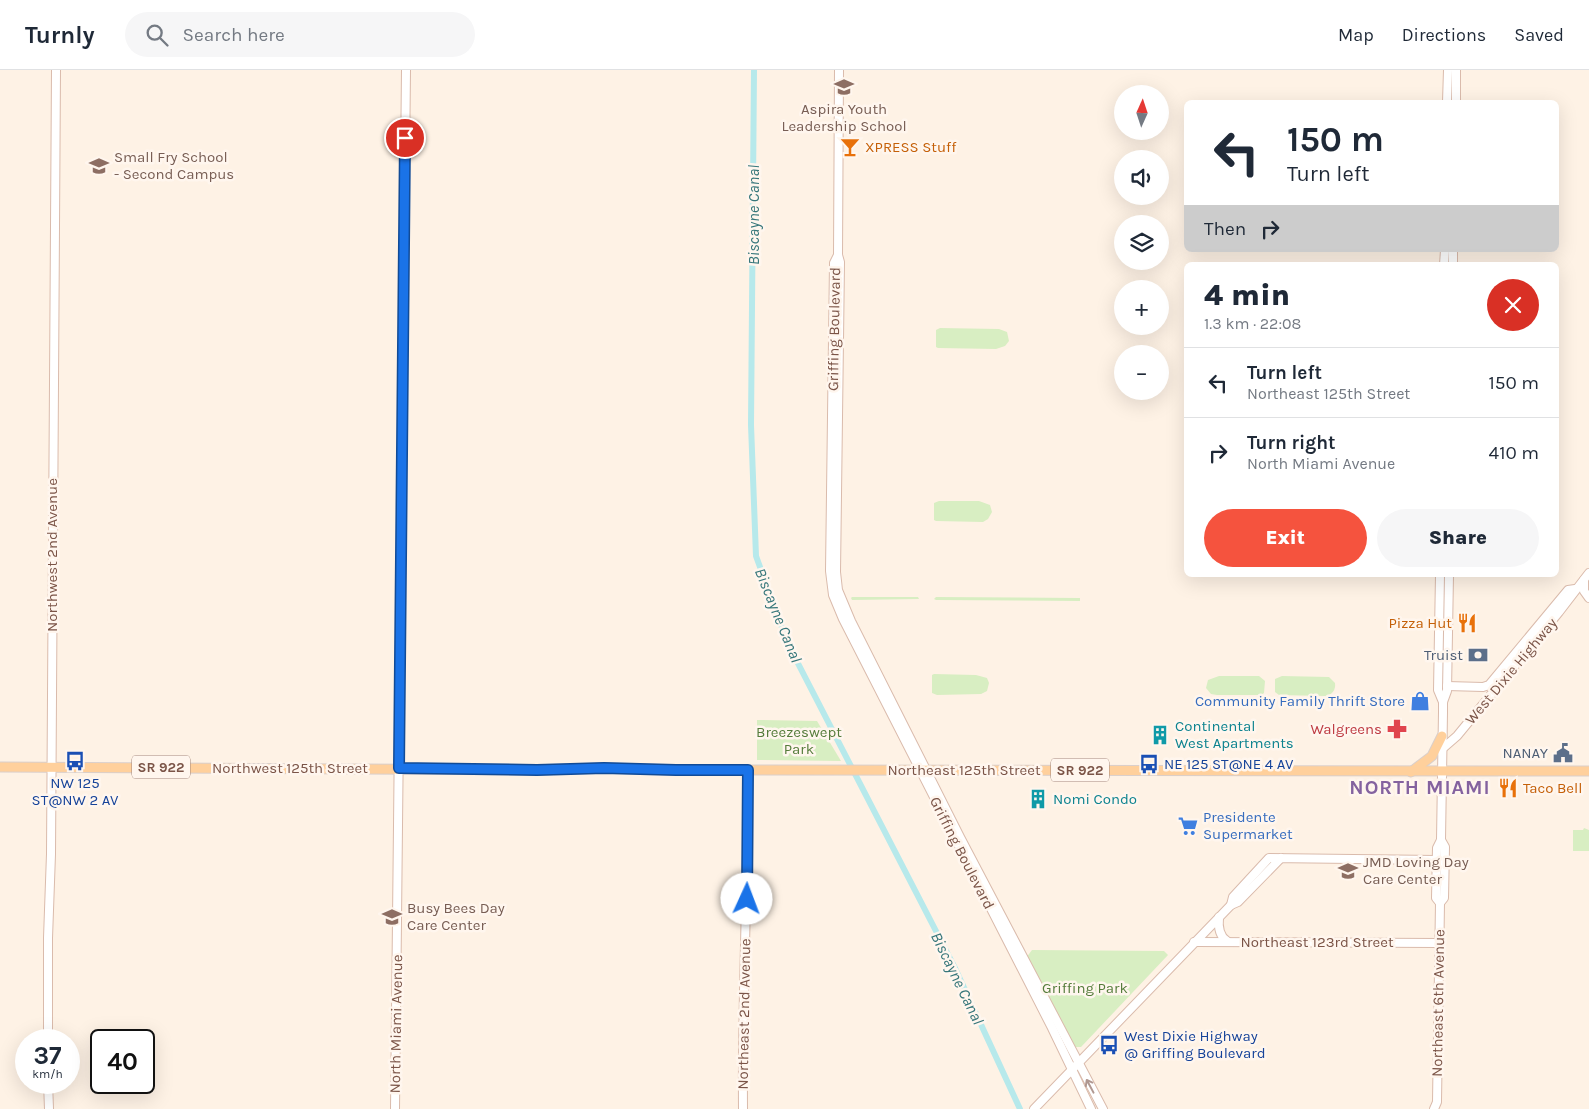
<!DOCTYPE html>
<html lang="en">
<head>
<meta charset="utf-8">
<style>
	:root { --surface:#fff; --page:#f6f6f7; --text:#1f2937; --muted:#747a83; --line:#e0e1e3; --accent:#f5533e }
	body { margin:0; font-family:Karla,sans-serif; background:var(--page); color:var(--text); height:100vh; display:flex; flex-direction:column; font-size:19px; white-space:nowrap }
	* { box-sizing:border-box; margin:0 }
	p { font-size:16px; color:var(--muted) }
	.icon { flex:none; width:28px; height:28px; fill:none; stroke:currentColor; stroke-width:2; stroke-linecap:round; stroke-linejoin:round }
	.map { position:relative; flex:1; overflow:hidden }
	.sheet { position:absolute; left:1184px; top:192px; width:375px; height:315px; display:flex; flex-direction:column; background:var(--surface); border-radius:8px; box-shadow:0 5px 20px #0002 }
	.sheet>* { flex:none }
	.guide { position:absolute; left:1184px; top:30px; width:375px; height:152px; border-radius:8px; box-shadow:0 5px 20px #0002; background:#fff; color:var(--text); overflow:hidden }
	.needle { width:32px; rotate:3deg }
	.fabs { position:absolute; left:1114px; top:15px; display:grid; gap:10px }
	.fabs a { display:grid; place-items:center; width:55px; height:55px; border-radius:50%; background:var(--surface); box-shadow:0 5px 20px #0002; font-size:25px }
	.speed { position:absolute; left:15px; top:959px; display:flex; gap:10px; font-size:25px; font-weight:700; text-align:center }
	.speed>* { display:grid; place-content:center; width:65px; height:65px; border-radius:50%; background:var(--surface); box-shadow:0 5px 20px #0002; line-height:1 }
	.speed small { font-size:12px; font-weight:400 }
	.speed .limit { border:2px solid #111; border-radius:8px; background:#fff; color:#111 }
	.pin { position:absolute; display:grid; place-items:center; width:42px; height:42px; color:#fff; margin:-21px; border:2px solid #fff; border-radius:50%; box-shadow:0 1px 5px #0007 }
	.me { position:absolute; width:55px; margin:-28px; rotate:2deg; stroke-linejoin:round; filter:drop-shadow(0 0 4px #0008) }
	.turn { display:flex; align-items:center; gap:18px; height:105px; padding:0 20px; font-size:22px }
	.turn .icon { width:65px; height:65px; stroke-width:2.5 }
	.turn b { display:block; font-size:35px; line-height:42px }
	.then { display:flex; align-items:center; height:48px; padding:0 20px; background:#0003; gap:10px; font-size:19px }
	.round { display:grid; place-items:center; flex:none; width:52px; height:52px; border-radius:26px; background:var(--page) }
	.summary { display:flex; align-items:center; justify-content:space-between; height:85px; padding:0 20px }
	h1 { font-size:30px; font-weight:800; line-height:38px }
	.button { display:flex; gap:10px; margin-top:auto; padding:10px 20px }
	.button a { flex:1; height:58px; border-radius:30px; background:var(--accent); color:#fff; font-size:20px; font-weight:800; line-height:58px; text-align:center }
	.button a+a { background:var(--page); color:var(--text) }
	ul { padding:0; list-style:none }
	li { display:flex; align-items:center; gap:15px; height:70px; padding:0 20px; border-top:1px solid var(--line) }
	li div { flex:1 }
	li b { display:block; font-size:19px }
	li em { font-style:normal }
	header { display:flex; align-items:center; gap:30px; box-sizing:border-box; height:70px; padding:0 25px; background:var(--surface); border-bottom:1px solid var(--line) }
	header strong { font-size:24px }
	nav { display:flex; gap:28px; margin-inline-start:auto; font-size:18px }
	.search { width:350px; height:45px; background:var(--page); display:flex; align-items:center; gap:12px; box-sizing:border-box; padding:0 18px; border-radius:28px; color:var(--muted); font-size:19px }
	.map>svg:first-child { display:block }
	.green { fill:#d8eec2 }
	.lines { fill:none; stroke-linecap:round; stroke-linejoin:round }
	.canal { stroke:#b7e9eb; stroke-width:6 }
	.secondary-casing { stroke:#dabbac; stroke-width:10 }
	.primary-casing { stroke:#dacfcb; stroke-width:11 }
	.secondary { stroke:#fff; stroke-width:8 }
	.primary { stroke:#ffd09c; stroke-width:9 }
	.oneway { stroke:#b09891 }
	.route-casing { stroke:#114b97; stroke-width:12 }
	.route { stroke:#1a73e8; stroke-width:9 }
	.labels { text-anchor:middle; stroke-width:5; stroke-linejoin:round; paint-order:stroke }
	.shield { fill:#fff6ee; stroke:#a38579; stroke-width:1 }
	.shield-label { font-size:14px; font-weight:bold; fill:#7b5447 }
	.education-label { font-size:15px; fill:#785e54; stroke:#fff6ee; text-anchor:start }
	.food-label { font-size:15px; fill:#c56008; stroke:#fff6ee; text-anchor:start }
	.street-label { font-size:15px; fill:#7b5447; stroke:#fff6ee }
	.service-label { font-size:15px; fill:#4e5e75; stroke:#fff6ee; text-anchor:end }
	.shop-label { font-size:15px; fill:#366cbe; stroke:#fff6ee; text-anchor:end }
	.culture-label { font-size:15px; fill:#0d838f; stroke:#fff6ee; text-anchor:start }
	.health-label { font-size:15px; fill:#be3a42; stroke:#fff6ee; text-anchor:end }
	.park-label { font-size:15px; fill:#557c3b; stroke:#fff6ee }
	.transit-label { font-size:15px; fill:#164399; stroke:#fff6ee; text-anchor:start }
	.water-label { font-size:16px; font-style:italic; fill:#36767a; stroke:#fff6ee }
	.district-label { font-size:20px; font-weight:bold; letter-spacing:1px; fill:#84629f; stroke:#fff6ee }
</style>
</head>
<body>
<header>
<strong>Turnly</strong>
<div class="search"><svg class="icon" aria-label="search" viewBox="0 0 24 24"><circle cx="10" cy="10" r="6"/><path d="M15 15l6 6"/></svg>Search here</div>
<nav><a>Map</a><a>Directions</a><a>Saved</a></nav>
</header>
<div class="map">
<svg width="1589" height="1039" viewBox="0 0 1589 1039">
	<rect width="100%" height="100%" fill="#fef2e5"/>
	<g class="green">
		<polygon points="940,258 999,259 1007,262 1009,271 1005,276 996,279 938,278 936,277 936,260"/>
		<polygon points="939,431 979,431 990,435 992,442 988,449 983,452 936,451 934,450 934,433"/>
		<polygon points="852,527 918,527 919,529 852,530 851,528"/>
		<polygon points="936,527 1080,528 1080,531 936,530 934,529"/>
		<polygon points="934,604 976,605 987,608 989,613 987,621 981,624 937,625 932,623 932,605"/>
		<polygon points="1259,606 1265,611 1264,623 1261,625 1217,625 1211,624 1206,618 1208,610 1219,606"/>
		<path d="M 1282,606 L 1329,607 L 1335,613 C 1336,620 1332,625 1325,626 L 1279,625 L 1275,622 L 1275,609 Z"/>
		<polygon points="757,650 817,651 841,691 757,690"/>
		<polygon points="1584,758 1589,760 1589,781 1573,781 1573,760 1583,760"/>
		<polygon points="1032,880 1164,881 1168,885 1081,977 1075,977 1026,888"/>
	</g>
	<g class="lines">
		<polyline class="canal" points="754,0 751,355 756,486 788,574 954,896 1020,1039"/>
		<defs>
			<g id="secondary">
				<polyline points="839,0 838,185 840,192 836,502 838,520 851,551 960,767 1103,1039"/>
				<polyline points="1447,32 1448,0"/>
				<polyline points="1456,32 1456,0"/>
				<polyline points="838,185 834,193 830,501 833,525 843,549 1052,958 1091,1039"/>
				<polyline points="1444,195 1445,180"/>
				<polyline points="1453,195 1453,180"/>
				<polyline points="1440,505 1438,620 1443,632"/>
				<polyline points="1584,510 1584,521 1589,528"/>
				<polyline points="1447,616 1483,617 1489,615 1568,520 1575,519"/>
				<polyline points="1442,679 1457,666 1559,542 1589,503"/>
				<polyline points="1440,833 1444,828 1445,777 1441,770"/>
				<polyline points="1231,835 1233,827 1269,788 1437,790"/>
				<path d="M 1219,847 C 1218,857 1219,866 1227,871"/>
				<polyline points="1194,872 1439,873"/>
				<polyline points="48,970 48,868 51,784 56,0"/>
				<polyline points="48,1012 49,1039"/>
				<polyline points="395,1039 406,0"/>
				<path d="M 743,1039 C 742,926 748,813 748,700"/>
				<polyline points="1034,1039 1231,835 1238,832 1281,788"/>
				<polyline points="1434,1039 1437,1032 1440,833 1436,828 1437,778 1441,770 1443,642 1443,632 1447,621 1449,505"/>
			</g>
			<g id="primary">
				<polyline points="0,697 537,700 604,698 676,700 1589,701"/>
				<polyline points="1411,702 1432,686 1442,666"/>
			</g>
		</defs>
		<use href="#secondary" class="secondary-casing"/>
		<use href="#primary" class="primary-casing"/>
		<use href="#secondary" class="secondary"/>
		<use href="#primary" class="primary"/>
	</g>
	<defs><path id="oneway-shaft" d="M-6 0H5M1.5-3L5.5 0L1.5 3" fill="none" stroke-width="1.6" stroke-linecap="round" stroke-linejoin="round" transform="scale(1.25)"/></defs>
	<use class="oneway" href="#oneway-shaft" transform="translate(1090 1016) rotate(-118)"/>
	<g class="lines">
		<defs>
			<polyline id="route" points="405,68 399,698 537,700 604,698 676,700 748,700 747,829"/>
		</defs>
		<use href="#route" class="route-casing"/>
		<use href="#route" class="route"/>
	</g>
	<defs>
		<symbol id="school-bare" viewBox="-9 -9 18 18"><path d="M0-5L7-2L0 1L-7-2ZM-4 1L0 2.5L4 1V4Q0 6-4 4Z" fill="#8d6e63" stroke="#fff6ee" stroke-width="2.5" paint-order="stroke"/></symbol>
		<symbol id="bar-bare" viewBox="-9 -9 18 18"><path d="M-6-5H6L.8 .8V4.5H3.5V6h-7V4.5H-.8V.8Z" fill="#e8710a" stroke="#fff6ee" stroke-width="2.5" paint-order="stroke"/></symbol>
		<symbol id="restaurant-bare" viewBox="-9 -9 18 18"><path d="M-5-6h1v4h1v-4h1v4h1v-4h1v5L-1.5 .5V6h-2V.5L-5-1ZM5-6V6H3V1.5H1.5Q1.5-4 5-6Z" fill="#e8710a" stroke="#fff6ee" stroke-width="2.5" paint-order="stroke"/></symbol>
		<symbol id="bank-bare" viewBox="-9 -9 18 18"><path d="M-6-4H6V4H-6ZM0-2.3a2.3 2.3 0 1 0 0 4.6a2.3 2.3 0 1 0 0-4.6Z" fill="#5c6f8a" stroke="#fff6ee" stroke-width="2.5" paint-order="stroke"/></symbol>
		<symbol id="shop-bare" viewBox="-9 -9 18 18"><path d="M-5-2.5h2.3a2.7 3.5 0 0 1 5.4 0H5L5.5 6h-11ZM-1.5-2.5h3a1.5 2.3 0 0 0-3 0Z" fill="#3f7fe0" stroke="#fff6ee" stroke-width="2.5" paint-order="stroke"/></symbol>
		<symbol id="pharmacy-bare" viewBox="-9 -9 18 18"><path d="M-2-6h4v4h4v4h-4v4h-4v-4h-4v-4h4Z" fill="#e0444e" stroke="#fff6ee" stroke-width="2.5" paint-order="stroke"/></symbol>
		<symbol id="building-bare" viewBox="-9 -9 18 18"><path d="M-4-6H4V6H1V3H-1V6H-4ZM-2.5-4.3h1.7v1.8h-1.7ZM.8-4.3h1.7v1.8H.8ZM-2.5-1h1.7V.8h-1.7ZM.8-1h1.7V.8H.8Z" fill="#0f9aa8" stroke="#fff6ee" stroke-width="2.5" paint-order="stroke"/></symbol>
		<symbol id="civic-bare" viewBox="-9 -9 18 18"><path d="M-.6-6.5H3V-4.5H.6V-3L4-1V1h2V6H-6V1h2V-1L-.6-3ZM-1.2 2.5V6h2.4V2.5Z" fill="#5c6f8a" stroke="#fff6ee" stroke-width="2.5" paint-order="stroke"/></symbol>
		<symbol id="bus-bare" viewBox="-9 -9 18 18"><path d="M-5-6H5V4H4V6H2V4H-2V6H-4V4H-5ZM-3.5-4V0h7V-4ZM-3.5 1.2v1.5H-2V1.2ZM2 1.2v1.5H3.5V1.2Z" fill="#1a4fb4" stroke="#fff6ee" stroke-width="2.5" paint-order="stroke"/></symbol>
		<symbol id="supermarket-bare" viewBox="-9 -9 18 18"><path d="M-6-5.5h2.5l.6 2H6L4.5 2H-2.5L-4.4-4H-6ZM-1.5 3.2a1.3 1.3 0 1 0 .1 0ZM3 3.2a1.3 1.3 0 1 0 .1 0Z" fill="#3f7fe0" stroke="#fff6ee" stroke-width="2.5" paint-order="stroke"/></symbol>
	</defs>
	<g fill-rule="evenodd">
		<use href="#school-bare" x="830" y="3" width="28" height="28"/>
		<use href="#bar-bare" x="836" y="63" width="28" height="28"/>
		<use href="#school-bare" x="85" y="82" width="28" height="28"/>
		<use href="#restaurant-bare" x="1453" y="539" width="28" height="28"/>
		<use href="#bank-bare" x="1464" y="571" width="28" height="28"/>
		<use href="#shop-bare" x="1406" y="617" width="28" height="28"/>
		<use href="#pharmacy-bare" x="1383" y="645" width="28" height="28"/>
		<use href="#building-bare" x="1146" y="651" width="28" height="28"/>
		<use href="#civic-bare" x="1549" y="669" width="28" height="28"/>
		<use href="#bus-bare" x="61" y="677" width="28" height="28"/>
		<use href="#bus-bare" x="1135" y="680" width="28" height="28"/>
		<use href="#restaurant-bare" x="1494" y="704" width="28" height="28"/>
		<use href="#building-bare" x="1024" y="715" width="28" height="28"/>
		<use href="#supermarket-bare" x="1174" y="742" width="28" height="28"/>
		<use href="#school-bare" x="1334" y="787" width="28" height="28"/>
		<use href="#school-bare" x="378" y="833" width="28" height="28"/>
		<use href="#bus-bare" x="1095" y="961" width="28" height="28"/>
	</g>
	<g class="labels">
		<g class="shield">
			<rect x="132" y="685.5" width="58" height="23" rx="4"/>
			<rect x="1051" y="688.5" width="58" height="23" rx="4"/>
		</g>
		<g class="shield-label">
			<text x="161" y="702">SR 922</text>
			<text x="1080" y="705">SR 922</text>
		</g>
		<g class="education-label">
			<text x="844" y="44" text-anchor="middle">Aspira Youth<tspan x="844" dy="17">Leadership School</tspan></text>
			<text x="114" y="92">Small Fry School<tspan x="114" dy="17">- Second Campus</tspan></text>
			<text x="1363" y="797">JMD Loving Day<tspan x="1363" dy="17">Care Center</tspan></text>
			<text x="407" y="843">Busy Bees Day<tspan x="407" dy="17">Care Center</tspan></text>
		</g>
		<g class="food-label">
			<text x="865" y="82">XPRESS Stuff</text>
			<text x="1452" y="558" text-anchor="end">Pizza Hut</text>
			<text x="1523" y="723">Taco Bell</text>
		</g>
		<g class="street-label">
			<text transform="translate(834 259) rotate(-89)" y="5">Griffing Boulevard</text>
			<text transform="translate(52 485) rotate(-90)" y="5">Northwest 2nd Avenue</text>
			<text transform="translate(1511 601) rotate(-50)" y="5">West Dixie Highway</text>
			<text x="290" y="703">Northwest 125th Street</text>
			<text x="964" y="705">Northeast 125th Street</text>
			<text transform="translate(962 783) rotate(63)" y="5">Griffing Boulevard</text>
			<text x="1317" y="877">Northeast 123rd Street</text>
			<text transform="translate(1438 933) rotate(-89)" y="5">Northeast 6th Avenue</text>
			<text transform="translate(744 944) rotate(-89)" y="5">Northeast 2nd Avenue</text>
			<text transform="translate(396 954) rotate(-89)" y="5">North Miami Avenue</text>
		</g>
		<g class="service-label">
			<text x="1463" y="590">Truist</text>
			<text x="1548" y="688">NANAY</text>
		</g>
		<g class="shop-label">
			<text x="1405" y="636">Community Family Thrift Store</text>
			<text x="1203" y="752" text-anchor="start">Presidente<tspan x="1203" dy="17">Supermarket</tspan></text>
		</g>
		<g class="culture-label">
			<text x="1175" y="661">Continental<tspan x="1175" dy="17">West Apartments</tspan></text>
			<text x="1053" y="734">Nomi Condo</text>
		</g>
		<g class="health-label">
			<text x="1382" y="664">Walgreens</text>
		</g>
		<g class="park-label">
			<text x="799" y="667">Breezeswept<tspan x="799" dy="17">Park</tspan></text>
			<text x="1085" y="923">Griffing Park</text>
		</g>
		<g class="transit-label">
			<text x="1164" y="699">NE 125 ST@NE 4 AV</text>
			<text x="75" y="718" text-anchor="middle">NW 125<tspan x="75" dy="17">ST@NW 2 AV</tspan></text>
			<text x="1124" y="971">West Dixie Highway<tspan x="1124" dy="17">@ Griffing Boulevard</tspan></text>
		</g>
		<g class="water-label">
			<text transform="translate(753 145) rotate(-90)" y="6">Biscayne Canal</text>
			<text transform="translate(779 545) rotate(68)" y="6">Biscayne Canal</text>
			<text transform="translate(958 908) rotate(64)" y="6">Biscayne Canal</text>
		</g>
		<g class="district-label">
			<text x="1420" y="724">NORTH MIAMI</text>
		</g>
	</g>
</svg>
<div class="fabs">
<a><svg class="needle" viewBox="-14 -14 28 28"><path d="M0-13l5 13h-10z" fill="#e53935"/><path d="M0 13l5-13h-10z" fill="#747a83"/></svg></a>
<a><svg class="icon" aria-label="sound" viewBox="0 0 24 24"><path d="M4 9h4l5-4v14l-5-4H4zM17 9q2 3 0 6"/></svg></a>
<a><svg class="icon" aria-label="layers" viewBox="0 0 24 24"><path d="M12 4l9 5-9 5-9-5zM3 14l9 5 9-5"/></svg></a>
<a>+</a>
<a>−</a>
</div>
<div class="speed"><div>37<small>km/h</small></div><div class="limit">40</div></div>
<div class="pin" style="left:405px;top:68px;background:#d93025"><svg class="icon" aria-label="arrive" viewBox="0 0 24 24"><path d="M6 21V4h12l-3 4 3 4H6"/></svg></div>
<svg class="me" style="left:747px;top:829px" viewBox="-20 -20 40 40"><circle r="19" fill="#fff"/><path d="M0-13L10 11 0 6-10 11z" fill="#1a73e8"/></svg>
<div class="guide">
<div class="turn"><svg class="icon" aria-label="left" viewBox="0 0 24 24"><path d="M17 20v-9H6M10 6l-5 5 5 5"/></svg><div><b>150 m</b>Turn left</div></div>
<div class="then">Then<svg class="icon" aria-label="right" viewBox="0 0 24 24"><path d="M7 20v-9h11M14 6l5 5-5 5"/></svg></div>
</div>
<section class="sheet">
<div class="summary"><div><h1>4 min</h1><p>1.3 km · 22:08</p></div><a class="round" style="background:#d93025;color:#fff"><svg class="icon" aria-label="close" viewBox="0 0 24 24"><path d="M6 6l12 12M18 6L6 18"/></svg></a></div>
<ul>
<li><svg class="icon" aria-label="left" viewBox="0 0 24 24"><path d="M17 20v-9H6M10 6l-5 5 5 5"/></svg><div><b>Turn left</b><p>Northeast 125th Street</p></div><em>150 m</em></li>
<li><svg class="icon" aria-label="right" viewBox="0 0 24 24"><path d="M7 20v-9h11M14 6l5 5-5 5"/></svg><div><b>Turn right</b><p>North Miami Avenue</p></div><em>410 m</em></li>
</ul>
<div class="button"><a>Exit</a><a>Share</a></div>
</section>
</div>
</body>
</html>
